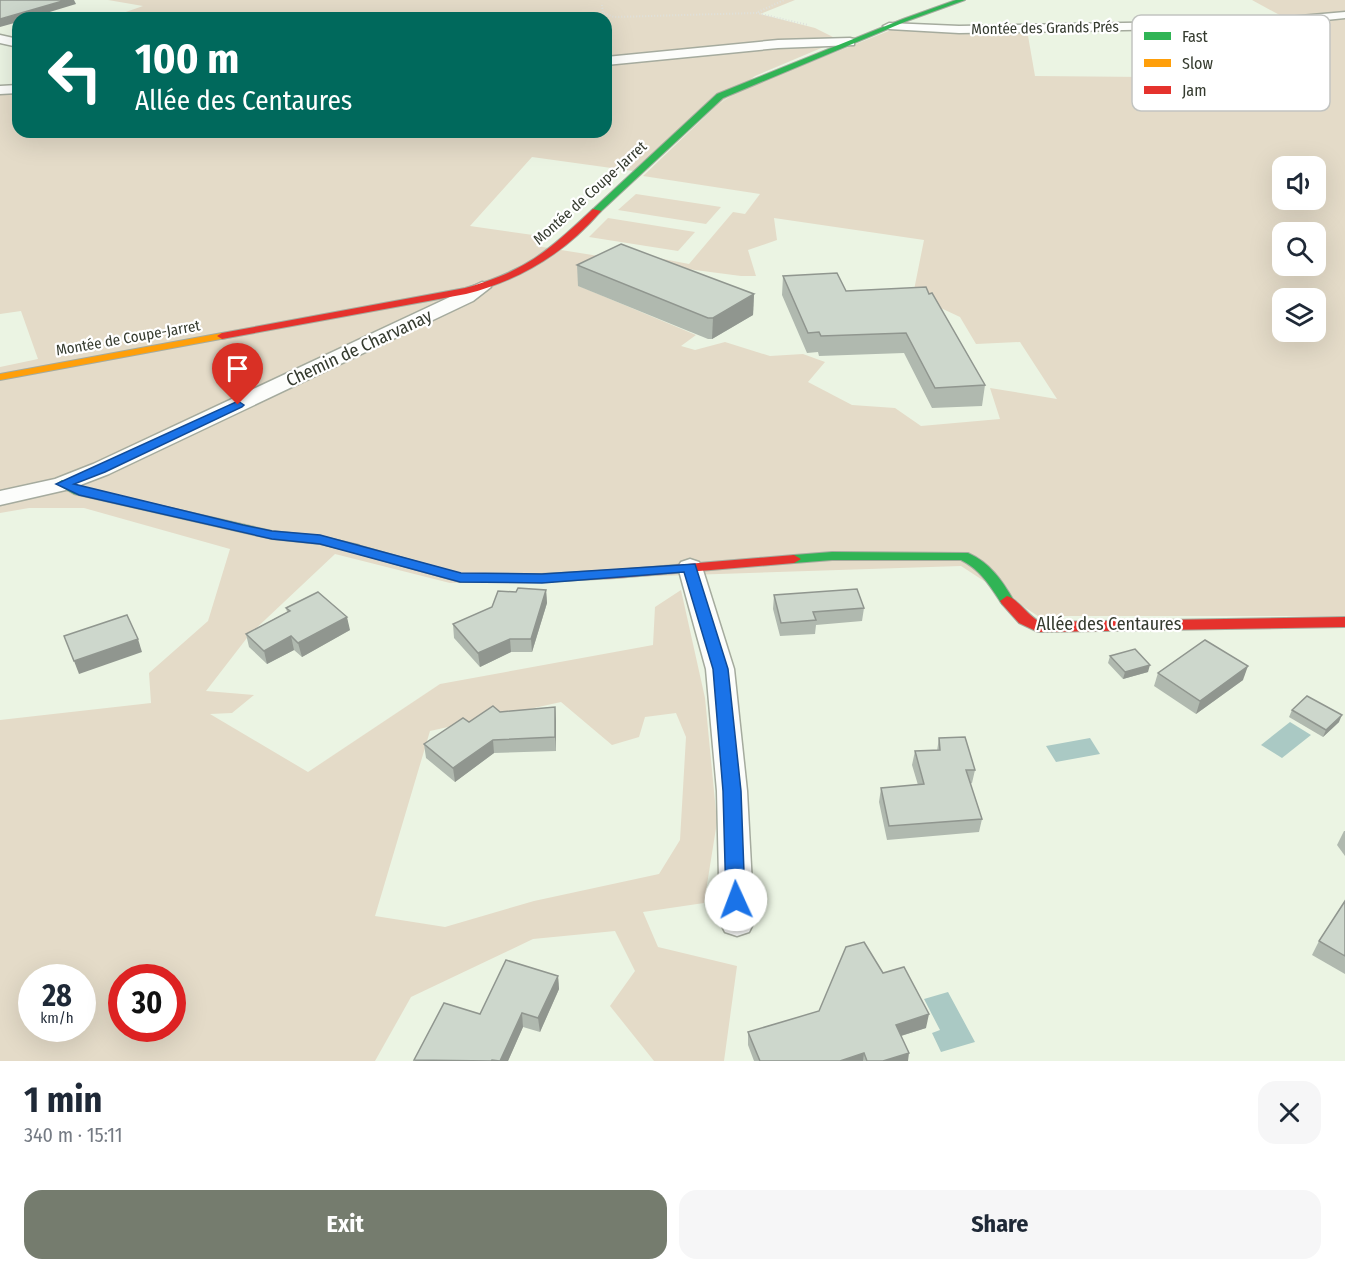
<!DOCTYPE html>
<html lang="en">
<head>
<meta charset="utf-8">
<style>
	:root { --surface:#fff; --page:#f6f6f7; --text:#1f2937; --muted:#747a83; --accent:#757c6e }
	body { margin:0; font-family:"Fira Sans Condensed",sans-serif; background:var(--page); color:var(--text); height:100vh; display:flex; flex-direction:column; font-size:22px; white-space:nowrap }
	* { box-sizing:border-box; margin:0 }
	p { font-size:20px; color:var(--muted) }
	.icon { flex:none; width:33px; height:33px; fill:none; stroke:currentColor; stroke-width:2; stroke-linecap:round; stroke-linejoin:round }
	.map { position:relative; height:1061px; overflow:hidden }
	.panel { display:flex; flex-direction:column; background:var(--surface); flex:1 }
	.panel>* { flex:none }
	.banner { position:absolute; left:12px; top:12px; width:600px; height:126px; border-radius:18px; box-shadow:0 6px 24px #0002; background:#00695c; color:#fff; overflow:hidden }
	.controls { position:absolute; left:1272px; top:156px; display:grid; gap:12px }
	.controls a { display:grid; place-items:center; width:54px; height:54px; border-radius:12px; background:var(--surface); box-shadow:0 6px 24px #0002; font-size:30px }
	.speed { position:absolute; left:18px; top:964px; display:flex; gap:12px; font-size:30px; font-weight:700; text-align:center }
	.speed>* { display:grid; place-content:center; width:78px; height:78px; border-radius:50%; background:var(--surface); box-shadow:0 6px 24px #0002; line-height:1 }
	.speed small { font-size:15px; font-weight:400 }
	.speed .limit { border:9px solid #d22; background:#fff; color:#111 }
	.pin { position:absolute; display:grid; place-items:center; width:51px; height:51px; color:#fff; margin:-62px -26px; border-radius:50% 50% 50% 0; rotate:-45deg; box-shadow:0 0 6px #0007 }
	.pin .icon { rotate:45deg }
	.me { position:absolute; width:66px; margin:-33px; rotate:358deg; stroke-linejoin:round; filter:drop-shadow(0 0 4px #0008) }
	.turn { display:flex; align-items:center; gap:21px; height:126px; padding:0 24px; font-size:27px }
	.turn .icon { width:78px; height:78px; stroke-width:2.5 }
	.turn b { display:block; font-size:42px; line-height:51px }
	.round { display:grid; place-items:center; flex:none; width:63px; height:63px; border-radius:18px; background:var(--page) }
	.summary { display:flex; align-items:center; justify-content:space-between; height:102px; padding:0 24px }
	h1 { font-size:36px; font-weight:700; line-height:45px }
	.primary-button { display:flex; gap:12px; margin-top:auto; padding:12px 24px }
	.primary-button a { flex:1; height:69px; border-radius:18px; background:var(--accent); color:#fff; font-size:24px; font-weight:700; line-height:69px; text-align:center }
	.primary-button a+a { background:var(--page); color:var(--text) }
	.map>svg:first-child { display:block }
	.green { fill:#e4dbc8; fill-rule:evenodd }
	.water { fill:#aac9c4 }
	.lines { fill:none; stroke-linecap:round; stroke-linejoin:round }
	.street-casing { stroke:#a5ab9e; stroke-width:3 }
	.fast-casing { stroke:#a5ab9e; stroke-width:2 }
	.slow-casing { stroke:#a5ab9e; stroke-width:2 }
	.jam-casing { stroke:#a5ab9e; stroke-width:2 }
	.path { stroke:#dfe1dc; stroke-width:2; stroke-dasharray:1 2; stroke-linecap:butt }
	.street { fill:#fcfdfb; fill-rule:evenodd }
	.fast { fill:#30b455; fill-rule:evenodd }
	.slow { fill:#ff9f0a; fill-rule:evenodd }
	.jam { fill:#e5322d; fill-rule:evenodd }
	.wall { fill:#b0b9af }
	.shaded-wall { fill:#90968f }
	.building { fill:#cdd7cc; stroke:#90968f; stroke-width:1.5 }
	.route { fill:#1a73e8; stroke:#114b97; stroke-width:1.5 }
	.labels { text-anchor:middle; stroke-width:4.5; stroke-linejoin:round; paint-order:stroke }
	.far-street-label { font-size:15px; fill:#353b2f; stroke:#fff }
	.street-label { font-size:18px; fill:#353b2f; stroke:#fff }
	.key { fill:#fff; stroke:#c2c4c1; stroke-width:1.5 }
	.key-label { font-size:16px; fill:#353b2f }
</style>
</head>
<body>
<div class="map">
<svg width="1345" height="1061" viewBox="0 0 1345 1061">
	<rect width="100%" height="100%" fill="#ebf4e3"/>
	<g class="green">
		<polygon points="108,0 795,0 760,14 815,28 833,37 832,40 606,60 606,18 145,18 123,13 143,6"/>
		<polygon points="1252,0 1345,0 1345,13 1285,18"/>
		<path d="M 1345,17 L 1345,616 L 1038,616 L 961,566 L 450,583 L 335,554 L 250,634 L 206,691 L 254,695 L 232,713 L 210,714 L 308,772 L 440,684 L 653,645 L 655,607 L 681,590 L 705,698 L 717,822 L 704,903 L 643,912 L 658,947 L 737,966 L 724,1061 L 654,1061 L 610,1006 L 635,971 L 615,931 L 533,939 L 411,997 L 375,1061 L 0,1061 L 0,720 L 151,703 L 149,673 L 208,621 L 230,549 L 84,508 L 29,508 L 0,513 L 0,367 L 38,359 L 21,311 L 0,314 L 0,91 L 18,91 L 18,132 L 606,132 L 606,63 L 770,47 L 826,46 L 755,76 L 633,171 L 532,157 L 470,226 L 540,236 L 536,246 L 605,257 L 579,286 L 696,335 L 681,346 L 695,350 L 725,342 L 770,356 L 803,354 L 825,362 L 808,382 L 852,405 L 895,408 L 921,426 L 1000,419 L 990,388 L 1057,399 L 1020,342 L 976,344 L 960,317 L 913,295 L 924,240 L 774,218 L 777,240 L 748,250 L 756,276 L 741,276 L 649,264 L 658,258 L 689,264 L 733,212 L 745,214 L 760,194 L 643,176 L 715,107 L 736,92 L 891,30 L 1027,30 L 1035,76 L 1147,77 L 1253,84 L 1272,80 L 1261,41 L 1247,27 ZM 1282,166 L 1316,166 L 1316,200 L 1282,200 ZM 1282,232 L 1316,232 L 1316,266 L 1282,266 ZM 1282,298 L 1316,298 L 1316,332 L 1282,332 ZM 561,702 L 612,745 L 639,737 L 645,717 L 676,713 L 686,737 L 680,840 L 659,874 L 534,901 L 445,927 L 375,916 L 430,731 ZM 32,978 L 82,978 L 82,1029 L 32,1029 ZM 122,978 L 172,978 L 172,1029 L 122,1029 Z"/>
		<polygon points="636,194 721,207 706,224 618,210"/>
		<polygon points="608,218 695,232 678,251 589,237"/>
	</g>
	<g class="water">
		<polygon points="1290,722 1311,735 1282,758 1261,745"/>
		<polygon points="1090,738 1100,754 1056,762 1046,746"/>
		<polygon points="948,992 975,1042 941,1052 932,1033 940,1030 924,999"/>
	</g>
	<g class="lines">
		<defs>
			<g id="street">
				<polygon points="1345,12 1345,18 1278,25 1177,29 959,33 889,29 883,26 889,23 959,26 1177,22 1278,18"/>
				<polygon points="0,35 18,39 18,47 0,43"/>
				<polygon points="850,38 854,39 854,45 778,48 606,65 606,57 778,40"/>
				<polygon points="18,85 18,93 0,94 0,86"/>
				<polygon points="482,282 488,283 491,287 473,301 109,474 70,489 0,505 0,491 55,479 93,464"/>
				<polygon points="690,559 699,562 702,567 734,669 747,791 754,922 749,932 737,936 725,932 720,922 717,791 706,669 678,567 681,562"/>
			</g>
			<g id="fast">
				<polygon points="956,0 965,0 907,21 723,98 599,213 591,211 717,94 903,19"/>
				<polygon points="62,480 83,488 272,531 320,536 359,545 361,548 354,552 320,544 272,539 74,494 56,484"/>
				<path d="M 832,552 L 968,553 C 990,563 1002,580 1014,601 L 1007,606 L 1002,604 C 990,586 981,570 961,560 L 832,560 L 794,563 L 787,559 L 794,555 Z"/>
			</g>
			<polygon id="slow" points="222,333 226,334 226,338 0,380 0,374"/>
			<g id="jam">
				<path d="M 593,209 L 601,211 C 564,254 520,280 466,294 L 222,339 L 217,336 L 222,333 L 465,288 C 526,271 547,252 593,209 Z"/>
				<polygon points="354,544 460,574 541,574 616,570 794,555 801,559 794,563 616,578 541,582 460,582 349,551 347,548"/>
				<path d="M 1007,596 C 1018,599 1028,616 1040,622 L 1345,617 L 1345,627 L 1038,632 L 1019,623 L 1002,604 L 1000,601 Z"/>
			</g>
		</defs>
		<use href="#street" class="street-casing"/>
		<use href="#fast" class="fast-casing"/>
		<use href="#slow" class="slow-casing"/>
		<use href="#jam" class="jam-casing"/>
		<g class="path">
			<polyline points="602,5 603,13 614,17 757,13 808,25"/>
			<polyline points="758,12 784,0"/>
		</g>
		<use href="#street" class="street"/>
		<use href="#fast" class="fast"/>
		<use href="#slow" class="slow"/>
		<use href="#jam" class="jam"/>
	</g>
	<g class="wall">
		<polygon points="577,265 754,294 753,315 712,339 708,339 578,286"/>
		<polygon points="783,276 846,291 985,385 982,406 932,408 904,353 819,356 818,352 807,353 782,295"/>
		<polygon points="546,590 547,603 532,652 511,652 480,667 454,638 453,624 492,607 516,592"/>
		<polygon points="774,595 864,608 862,621 816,625 815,634 780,636 773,609"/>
		<polygon points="286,608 350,630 302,657 294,650 267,664 249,647 246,634 287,612"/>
		<polygon points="1110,656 1148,672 1123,679 1108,663"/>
		<polygon points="1158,673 1243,680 1196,714 1154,686"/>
		<polygon points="555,707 556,751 494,753 455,782 426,758 424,744 469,722 500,712"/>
		<polygon points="1292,710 1339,722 1323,737 1289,717"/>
		<polygon points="939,738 975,770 972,783 970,784 982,819 979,832 887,840 879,802 881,788 918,785 912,765 915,751 937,751"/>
		<polygon points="1344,831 1345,831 1345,856 1337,845"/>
		<polygon points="1345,901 1345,974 1312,955 1319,941"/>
		<polygon points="883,973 926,1028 901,1036 908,1061 754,1061 748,1045 748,1032 819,1011"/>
		<polygon points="558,976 559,989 540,1032 523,1027 508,1061 414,1061"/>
	</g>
	<g class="shaded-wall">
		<polygon points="66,0 74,0 76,4 30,18 18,18 18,22 0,27 0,19"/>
		<polygon points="754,294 753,315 712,339 713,318"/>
		<polygon points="546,590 547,603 532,652 531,639"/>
		<polygon points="347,617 350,630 302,657 298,643"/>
		<polygon points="291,636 294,650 267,664 264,651"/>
		<polygon points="138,639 142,652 79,674 74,661"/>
		<polygon points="510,639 511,652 480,667 478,653"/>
		<polygon points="1150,665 1148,672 1123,679 1125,672"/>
		<polygon points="1248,666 1243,680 1196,714 1200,701"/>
		<polygon points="555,707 556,721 556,751 555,737"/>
		<polygon points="1342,715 1339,722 1323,737 1326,730"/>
		<polygon points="493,740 494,753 455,782 453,768"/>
		<polygon points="558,976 559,989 540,1032 538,1018"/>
		<polygon points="522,1013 523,1027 508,1061 500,1061"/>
		<polygon points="929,1014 926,1028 894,1038 896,1025"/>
		<polygon points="864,1053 863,1061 840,1061"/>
		<polygon points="909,1053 908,1061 883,1061"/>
	</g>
	<g class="building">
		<polygon points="0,0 66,0 0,19"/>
		<polygon points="621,244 754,294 713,318 708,318 577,265"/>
		<polygon points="837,273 846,291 926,287 929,294 932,293 985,385 935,388 906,333 821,336 819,332 808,333 783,276"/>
		<polygon points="518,588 546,590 531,639 510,639 478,653 453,624 492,607 498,591 516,592"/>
		<polygon points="857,589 864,608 813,612 816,620 781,623 774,595"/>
		<polygon points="318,592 347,617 298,643 291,636 264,651 246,634 290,611 286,608"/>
		<polygon points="127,615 138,639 74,661 64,636"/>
		<polygon points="1205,640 1248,666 1200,701 1158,673"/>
		<polygon points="1135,649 1150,665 1125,672 1110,656"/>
		<polygon points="1307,696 1342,715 1326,730 1292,710"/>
		<polygon points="493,706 500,712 555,707 555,737 493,740 453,768 424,744 463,718 469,722"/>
		<polygon points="965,737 975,770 966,770 982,819 889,826 881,788 924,784 915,751 940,750 939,738"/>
		<polygon points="1345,901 1345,956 1319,941"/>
		<polygon points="864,942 883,973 904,967 929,1014 896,1025 909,1053 883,1061 867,1061 864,1053 840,1061 760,1061 748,1032 819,1011 846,947"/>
		<polygon points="506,960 558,976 538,1018 522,1013 500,1061 492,1060 491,1061 414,1060 444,1003 480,1014"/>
	</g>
	<polygon class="route" points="238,401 244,405 242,407 105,472 74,484 243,525 272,531 320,535 461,573 542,574 695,564 728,669 741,791 745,900 743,906 736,908 729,906 726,900 723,791 713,669 684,572 542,583 460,582 320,544 272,539 79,495 56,484"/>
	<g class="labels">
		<g class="far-street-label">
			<text transform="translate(1045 28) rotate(-1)" y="5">Montée des Grands Prés</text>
			<text transform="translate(590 193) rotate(-42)" y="5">Montée de Coupe-Jarret</text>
			<text transform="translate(128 338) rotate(-10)" y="5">Montée de Coupe-Jarret</text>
		</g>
		<g class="street-label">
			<text transform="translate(359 348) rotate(-25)" y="6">Chemin de Charvanay</text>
			<text x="1109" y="630">Allée des Centaures</text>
		</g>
	</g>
	<rect x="1132" y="15" width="198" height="96" rx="9" class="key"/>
	<rect x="1144" y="32" width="27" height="8" fill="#30b455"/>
	<rect x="1144" y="59" width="27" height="8" fill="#ff9f0a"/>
	<rect x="1144" y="86" width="27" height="8" fill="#e5322d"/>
	<g class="key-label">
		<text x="1182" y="42">Fast</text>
		<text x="1182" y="69">Slow</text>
		<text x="1182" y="96">Jam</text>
	</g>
</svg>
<div class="controls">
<a><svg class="icon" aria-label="sound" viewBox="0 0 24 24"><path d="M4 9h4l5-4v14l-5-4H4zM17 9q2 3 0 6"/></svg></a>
<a><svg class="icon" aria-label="search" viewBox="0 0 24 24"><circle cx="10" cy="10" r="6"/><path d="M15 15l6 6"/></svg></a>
<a><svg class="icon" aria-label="layers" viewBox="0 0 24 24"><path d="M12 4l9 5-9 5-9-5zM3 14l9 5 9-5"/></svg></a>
</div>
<div class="speed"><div>28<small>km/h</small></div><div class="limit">30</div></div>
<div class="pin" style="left:238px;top:405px;background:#d93025"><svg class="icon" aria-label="arrive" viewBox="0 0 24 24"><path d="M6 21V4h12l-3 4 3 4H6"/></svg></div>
<svg class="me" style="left:736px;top:900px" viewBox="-20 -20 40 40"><circle r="19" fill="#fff"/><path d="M0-13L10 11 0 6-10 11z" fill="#1a73e8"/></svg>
<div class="banner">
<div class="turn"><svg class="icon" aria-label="left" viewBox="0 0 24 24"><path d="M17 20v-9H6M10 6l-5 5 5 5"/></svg><div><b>100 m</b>Allée des Centaures</div></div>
</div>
</div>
<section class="panel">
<div class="summary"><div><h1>1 min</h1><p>340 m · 15:11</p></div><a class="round"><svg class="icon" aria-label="close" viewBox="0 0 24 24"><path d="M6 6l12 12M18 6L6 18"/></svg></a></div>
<div class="primary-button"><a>Exit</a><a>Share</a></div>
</section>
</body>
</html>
